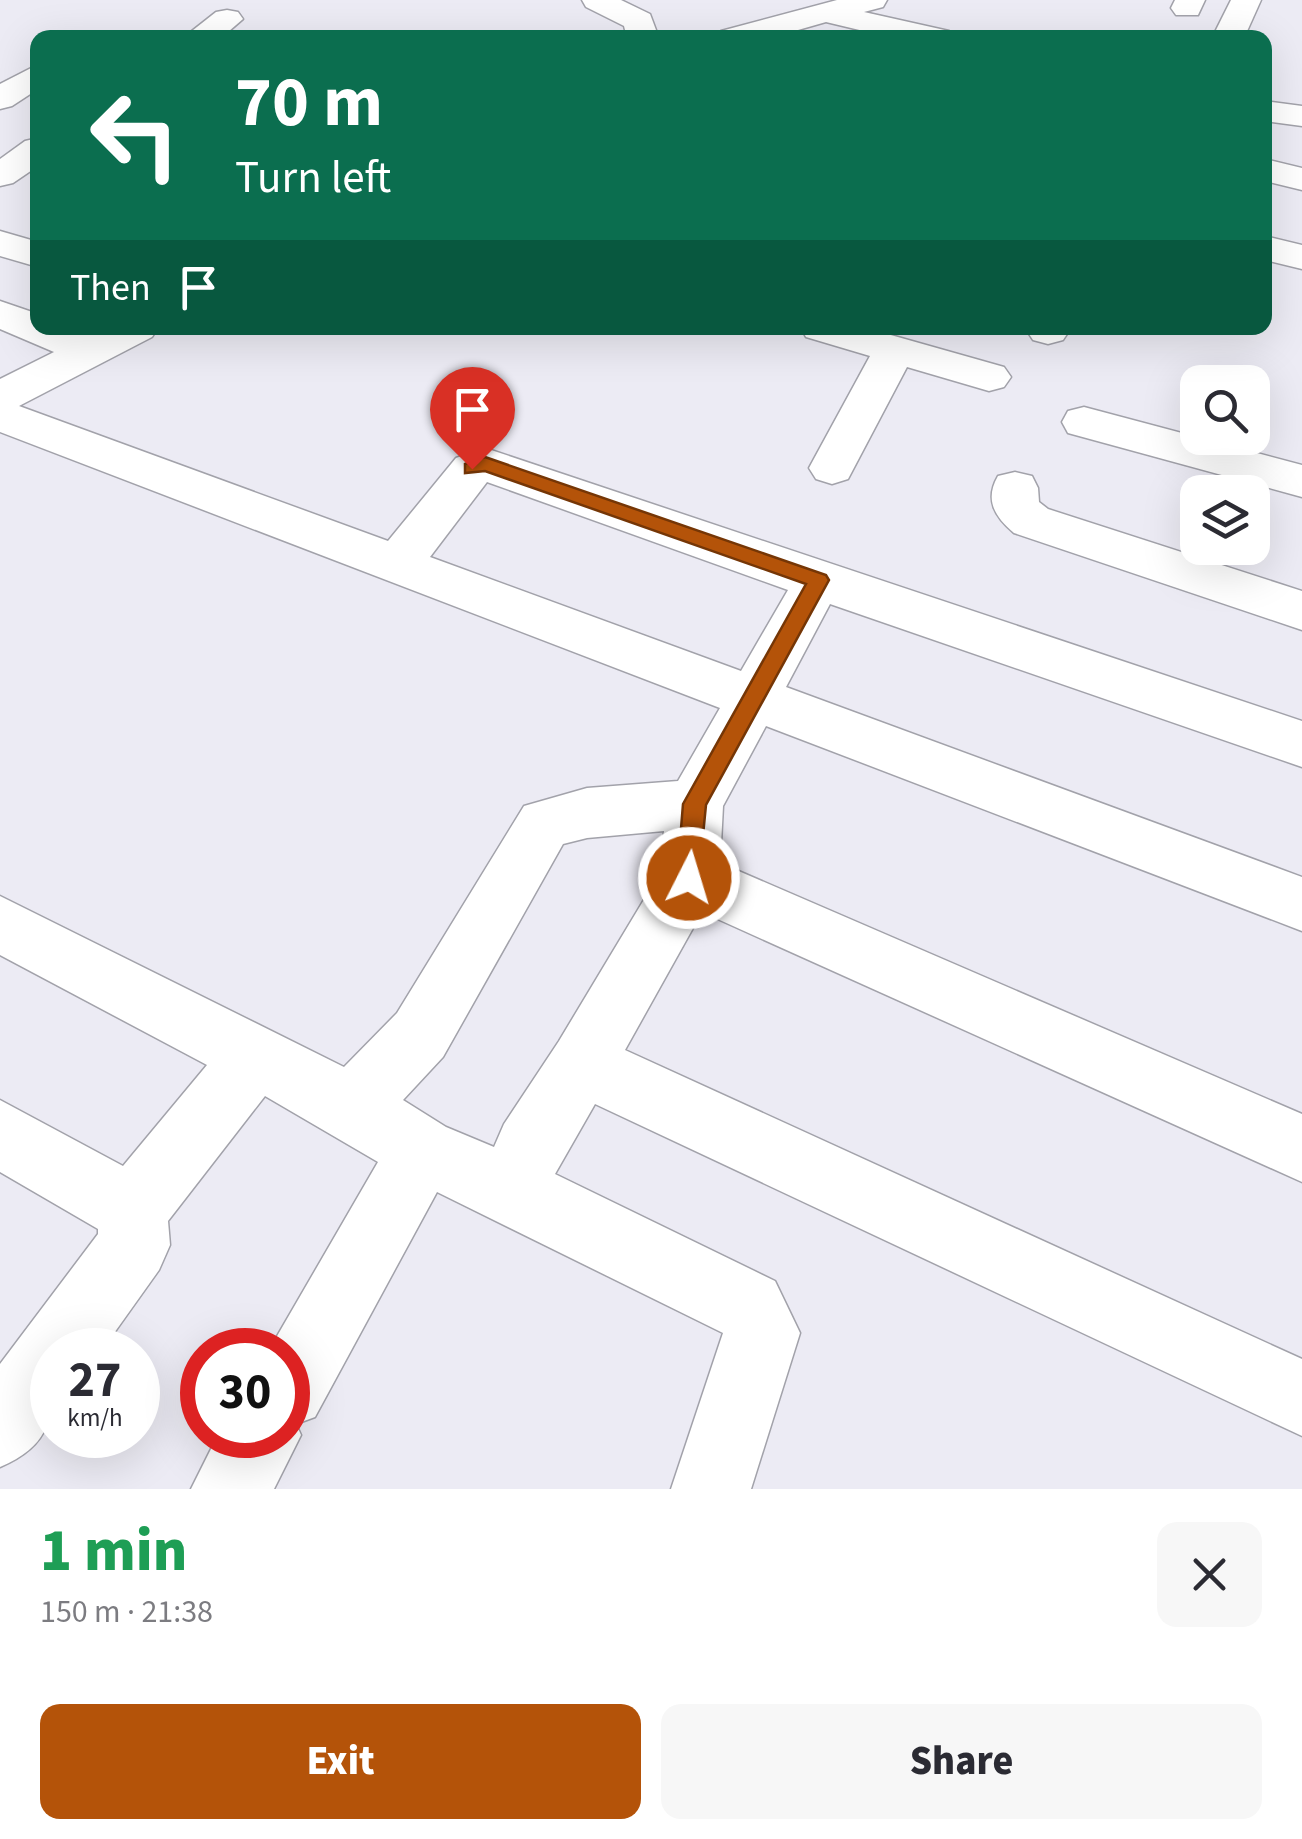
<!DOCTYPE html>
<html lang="en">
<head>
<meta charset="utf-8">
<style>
	:root { --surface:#fff; --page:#f7f7f7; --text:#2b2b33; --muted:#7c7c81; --accent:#b45309 }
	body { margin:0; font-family:"Source Sans 3",sans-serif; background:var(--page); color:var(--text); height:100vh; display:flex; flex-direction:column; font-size:38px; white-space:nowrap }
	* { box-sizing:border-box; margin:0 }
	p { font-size:32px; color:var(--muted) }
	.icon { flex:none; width:55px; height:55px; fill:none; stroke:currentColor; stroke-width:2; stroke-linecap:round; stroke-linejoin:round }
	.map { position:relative; height:1489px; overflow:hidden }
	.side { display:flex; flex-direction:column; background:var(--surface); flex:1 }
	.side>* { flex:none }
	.top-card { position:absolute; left:30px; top:30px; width:1242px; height:305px; border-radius:20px; box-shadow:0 10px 40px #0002; background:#0b6e4f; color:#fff; overflow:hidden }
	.tools { position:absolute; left:1180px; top:365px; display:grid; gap:20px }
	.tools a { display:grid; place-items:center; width:90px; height:90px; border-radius:20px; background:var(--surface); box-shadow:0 10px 40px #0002; font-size:50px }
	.speed { position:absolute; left:30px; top:1328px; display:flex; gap:20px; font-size:50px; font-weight:700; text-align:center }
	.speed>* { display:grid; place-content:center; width:130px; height:130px; border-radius:50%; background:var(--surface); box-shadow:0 10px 40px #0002; line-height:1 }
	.speed small { font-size:25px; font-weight:400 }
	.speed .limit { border:15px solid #d22; background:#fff; color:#111 }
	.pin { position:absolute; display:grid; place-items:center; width:85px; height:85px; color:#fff; margin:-102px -42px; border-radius:50% 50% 50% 0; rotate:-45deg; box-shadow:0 0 10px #0007 }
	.pin .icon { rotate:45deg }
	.me { position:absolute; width:110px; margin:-55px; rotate:5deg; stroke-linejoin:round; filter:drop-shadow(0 0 8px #0008) }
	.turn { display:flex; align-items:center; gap:35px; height:210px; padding:0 40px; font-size:45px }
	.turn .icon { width:130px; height:130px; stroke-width:2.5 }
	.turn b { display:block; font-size:70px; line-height:85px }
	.then { display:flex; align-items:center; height:95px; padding:0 40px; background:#0003; gap:20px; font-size:38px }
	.round { display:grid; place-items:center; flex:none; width:105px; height:105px; border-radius:20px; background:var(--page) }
	.headline { display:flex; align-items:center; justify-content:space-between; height:170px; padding:0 40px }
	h1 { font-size:60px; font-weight:800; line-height:75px; color:#1e9e55 }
	.action { display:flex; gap:20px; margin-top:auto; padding:20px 40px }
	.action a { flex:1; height:115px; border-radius:20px; background:var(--accent); color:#fff; font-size:40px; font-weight:800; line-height:115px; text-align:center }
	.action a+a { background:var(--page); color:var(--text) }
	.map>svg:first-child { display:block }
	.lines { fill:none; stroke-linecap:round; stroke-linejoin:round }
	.minor-casing { stroke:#a2a2aa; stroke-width:3 }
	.minor { fill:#fff; fill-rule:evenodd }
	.route { fill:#b45309; stroke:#753606; stroke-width:2.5 }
</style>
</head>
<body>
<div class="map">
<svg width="1302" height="1489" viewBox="0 0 1302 1489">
	<rect width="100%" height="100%" fill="#ecebf4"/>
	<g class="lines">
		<defs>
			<g id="minor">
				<polygon points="582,0 621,0 650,14 659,38 627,38 624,26 586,7"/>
				<polygon points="837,0 887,0 883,7 864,12 949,31 954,38 893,38 826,22 770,38 716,38 721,31"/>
				<polygon points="1175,0 1205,0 1198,15 1176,15 1171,8"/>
				<polygon points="1231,0 1261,0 1244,38 1212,38"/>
				<polygon points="227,10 238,12 243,19 221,38 183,38 216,12"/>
				<polygon points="33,67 38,68 38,89 12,106 0,109 0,84"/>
				<polygon points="1265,101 1302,106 1302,126 1265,121"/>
				<polygon points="38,138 38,166 13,183 0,186 0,159 25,141"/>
				<polygon points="1265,159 1302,168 1302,190 1265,181"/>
				<polygon points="0,231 38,242 38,267 0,256"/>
				<polygon points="1265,236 1302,245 1302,269 1265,260"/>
				<path d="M 0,301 L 38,314 L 38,328 L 69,328 L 88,335 L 105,328 L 158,328 L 152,337 L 19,406 L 388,541 L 456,458 L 485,448 L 1302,721 L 1302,767 L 830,604 L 786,687 L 1302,877 L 1302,931 L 766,726 L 723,806 L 720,863 L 1302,1114 L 1302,1182 L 702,912 L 625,1050 L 1302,1359 L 1302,1436 L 595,1104 L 555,1174 L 775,1281 L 800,1333 L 751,1489 L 671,1489 L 723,1333 L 437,1192 L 315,1417 L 296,1424 L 301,1435 L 274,1489 L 191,1489 L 218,1435 L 288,1435 L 288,1350 L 269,1350 L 378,1162 L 265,1096 L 168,1221 L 170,1245 L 159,1270 L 102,1350 L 52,1350 C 52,1406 60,1442 0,1467 L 0,1364 L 98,1234 L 98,1229 L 0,1172 L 0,1100 L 123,1166 L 207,1065 L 0,955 L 0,896 L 344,1067 L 397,1013 L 524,806 L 587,788 L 678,781 L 720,708 L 0,432 L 0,379 L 54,352 L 0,329 ZM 487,482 L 788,590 L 741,671 L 430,557 ZM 664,831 L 660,873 L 559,1041 L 504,1124 L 494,1147 L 446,1127 L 403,1100 L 443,1057 L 563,844 L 587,838 Z"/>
				<polygon points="801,328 866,328 1004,367 1011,377 1004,387 989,391 907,367 848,479 832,484 816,479 809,468 870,356 806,337"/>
				<polygon points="1029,328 1071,328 1063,340 1048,344 1033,340 1027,331"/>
				<polygon points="1084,407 1302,465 1302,497 1068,433 1062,422 1068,411"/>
				<path d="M 1015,472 L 1032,476 L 1038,488 L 1039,502 L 1048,509 L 1302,591 L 1302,630 L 1014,533 C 995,517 984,500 998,476 Z"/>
			</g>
		</defs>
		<use href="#minor" class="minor-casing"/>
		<use href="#minor" class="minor"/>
	</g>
	<polygon class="route" points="485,457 826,575 829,580 706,805 698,886 689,889 681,886 677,878 683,804 806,584 485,471 465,473 465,464"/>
</svg>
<div class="tools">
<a><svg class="icon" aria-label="search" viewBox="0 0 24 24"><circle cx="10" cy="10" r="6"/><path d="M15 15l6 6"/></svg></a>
<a><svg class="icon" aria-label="layers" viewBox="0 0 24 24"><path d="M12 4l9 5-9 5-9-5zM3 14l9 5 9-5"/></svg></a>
</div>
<div class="speed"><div>27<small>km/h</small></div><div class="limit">30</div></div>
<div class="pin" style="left:472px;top:469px;background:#d93025"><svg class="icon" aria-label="arrive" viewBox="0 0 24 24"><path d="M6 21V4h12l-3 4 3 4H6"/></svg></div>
<svg class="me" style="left:689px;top:878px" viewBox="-20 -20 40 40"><circle r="17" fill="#b45309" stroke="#fff" stroke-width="3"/><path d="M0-11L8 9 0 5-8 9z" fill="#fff"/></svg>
<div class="top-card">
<div class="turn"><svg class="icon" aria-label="left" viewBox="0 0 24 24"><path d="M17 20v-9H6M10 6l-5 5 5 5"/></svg><div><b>70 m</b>Turn left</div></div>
<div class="then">Then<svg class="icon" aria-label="arrive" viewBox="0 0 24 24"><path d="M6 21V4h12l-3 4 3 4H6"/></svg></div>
</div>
</div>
<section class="side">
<div class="headline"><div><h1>1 min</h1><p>150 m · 21:38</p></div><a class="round"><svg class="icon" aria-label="close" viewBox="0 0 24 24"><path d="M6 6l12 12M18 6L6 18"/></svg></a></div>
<div class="action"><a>Exit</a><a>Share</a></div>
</section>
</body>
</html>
